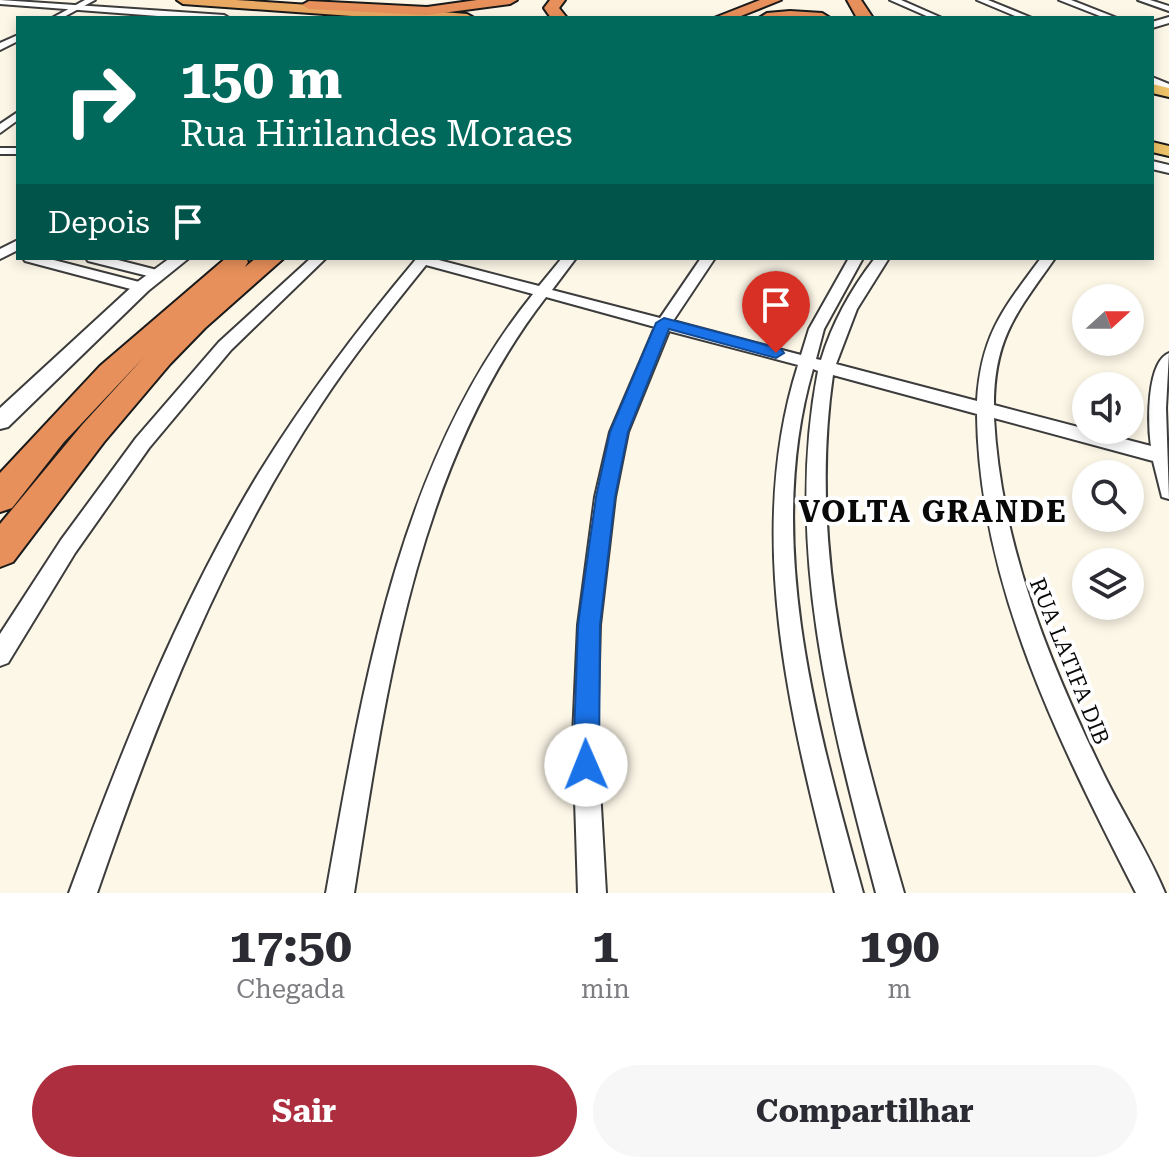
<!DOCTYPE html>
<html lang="pt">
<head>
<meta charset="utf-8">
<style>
	:root { --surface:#fff; --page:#f7f7f7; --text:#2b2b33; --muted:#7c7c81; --accent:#ad2e3f }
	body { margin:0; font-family:"Roboto Serif",serif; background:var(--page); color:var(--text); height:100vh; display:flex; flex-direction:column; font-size:30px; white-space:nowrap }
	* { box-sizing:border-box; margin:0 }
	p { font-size:26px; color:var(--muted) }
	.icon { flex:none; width:44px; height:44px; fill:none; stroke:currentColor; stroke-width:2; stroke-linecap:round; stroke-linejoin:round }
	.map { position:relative; height:893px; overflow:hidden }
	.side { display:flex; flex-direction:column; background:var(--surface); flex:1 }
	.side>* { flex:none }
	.banner { position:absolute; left:16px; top:16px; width:1138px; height:244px; border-radius:0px; box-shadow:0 4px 12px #0003; background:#00695c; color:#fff; overflow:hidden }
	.needle { width:52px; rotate:69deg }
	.buttons { position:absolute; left:1072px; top:284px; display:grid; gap:16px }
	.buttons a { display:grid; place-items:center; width:72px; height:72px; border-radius:50%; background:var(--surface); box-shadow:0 4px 12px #0003; font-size:40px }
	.pin { position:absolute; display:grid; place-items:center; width:68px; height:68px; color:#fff; margin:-82px -34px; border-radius:50% 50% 50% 0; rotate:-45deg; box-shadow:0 0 8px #0007 }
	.pin .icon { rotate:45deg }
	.me { position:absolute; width:88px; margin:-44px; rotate:359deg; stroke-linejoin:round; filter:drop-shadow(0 0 6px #0008) }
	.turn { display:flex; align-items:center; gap:28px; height:168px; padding:0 32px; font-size:36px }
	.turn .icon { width:104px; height:104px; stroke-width:2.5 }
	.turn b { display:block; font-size:56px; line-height:68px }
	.then { display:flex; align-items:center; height:76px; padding:0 32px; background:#0003; gap:16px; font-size:30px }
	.eta { display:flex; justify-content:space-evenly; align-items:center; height:136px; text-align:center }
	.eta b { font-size:48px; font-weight:700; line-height:56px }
	.button { display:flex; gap:16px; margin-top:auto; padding:16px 32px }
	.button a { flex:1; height:92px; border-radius:48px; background:var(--accent); color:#fff; font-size:32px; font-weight:700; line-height:92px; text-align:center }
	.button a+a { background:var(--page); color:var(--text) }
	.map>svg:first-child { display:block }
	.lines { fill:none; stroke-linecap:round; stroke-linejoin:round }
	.minor-casing { stroke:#3c3c3c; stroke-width:4 }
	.tertiary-casing { stroke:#3c3c3c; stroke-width:4 }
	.primary-casing { stroke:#1a1a1a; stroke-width:4 }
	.trunk-casing { stroke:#1a1a1a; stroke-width:4 }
	.motorway-casing { stroke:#1a1a1a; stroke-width:4 }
	.minor { fill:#fff; fill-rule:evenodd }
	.tertiary { fill:#fff; fill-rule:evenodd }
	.primary { fill:#edc268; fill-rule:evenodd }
	.trunk { fill:#eaa962; fill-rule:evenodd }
	.motorway { fill:#e8905b; fill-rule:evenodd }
	.route { fill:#1a73e8; stroke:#114b97; stroke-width:2 }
	.labels { text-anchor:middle; stroke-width:8; stroke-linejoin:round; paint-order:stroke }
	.street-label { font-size:22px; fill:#090909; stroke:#fff }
	.district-label { font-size:30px; font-weight:bold; letter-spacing:2px; fill:#090909; stroke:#fff }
</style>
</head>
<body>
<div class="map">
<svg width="1169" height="893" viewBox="0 0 1169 893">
	<rect width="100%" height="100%" fill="#fdf7e8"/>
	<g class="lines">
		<defs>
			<g id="minor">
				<polygon points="85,0 95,0 62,18 52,18"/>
				<polygon points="890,0 901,0 942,18 931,18"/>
				<polygon points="977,0 988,0 1032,18 1020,18"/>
				<polygon points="1059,0 1071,0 1117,18 1105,18"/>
				<polygon points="1138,0 1150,0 1169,6 1169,11"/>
				<polygon points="18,35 18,41 0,50 0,43"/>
				<polygon points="18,112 18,120 0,133 0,124"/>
				<rect x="0" y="148" width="18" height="6"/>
				<polygon points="1152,161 1169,165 1169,173 1152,169"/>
				<polygon points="18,240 18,250 0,259 0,249"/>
				<polygon points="23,258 46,258 147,284 149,287 142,292 25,261"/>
				<polygon points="86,258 110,258 165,272 167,275 160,279 88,261"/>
				<polygon points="311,258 326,258 231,350 149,448 75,553 8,663 0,666 0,634 61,540 136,438 219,342"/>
				<path d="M 417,258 L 431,258 L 539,286 L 562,258 L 576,258 L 552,290 L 660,318 L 701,258 L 715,258 L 673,321 L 801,355 L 809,329 L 849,258 L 863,258 L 824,329 L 816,359 L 821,360 C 832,323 851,289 875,258 L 889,258 L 857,309 L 836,364 L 977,401 C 981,335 1003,309 1041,258 L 1055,258 C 1018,311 994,337 994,405 L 1151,446 C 1148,426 1146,362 1169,353 L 1166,408 L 1169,499 L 1162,497 L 1153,461 L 994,418 C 1001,546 1050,665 1106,779 C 1125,817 1149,854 1165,893 L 1136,893 C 1060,744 979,585 977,414 L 833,375 C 807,554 855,723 904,893 L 876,893 C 831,722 784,548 818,371 L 813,369 C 763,541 817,726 863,893 L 835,893 C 792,723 743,538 798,365 L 669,331 L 628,432 L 615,497 L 600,625 L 597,737 L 606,893 L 578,893 L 573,737 L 578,625 L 595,497 L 610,432 L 655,327 L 546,297 C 416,465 386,689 354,893 L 326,893 C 363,687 398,461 533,294 L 426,265 C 389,311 352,357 320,406 C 221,556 155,724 97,893 L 69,893 C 122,749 179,605 259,473 C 306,397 359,327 417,258 Z"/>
			</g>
			<g id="tertiary">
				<polygon points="0,0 224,15 229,18 184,18 0,4"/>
				<polygon points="1169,17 1169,23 1152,28 1152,22"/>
				<polygon points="1152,77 1169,84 1169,93 1152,86"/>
				<polygon points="170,258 189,258 148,291 8,427 0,429 0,408 136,283"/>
			</g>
			<g id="primary">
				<polygon points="1152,84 1169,88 1169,97 1152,93"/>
				<polygon points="1152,142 1169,146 1169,156 1152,152"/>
			</g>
			<polygon id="trunk" points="177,0 236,0 413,12 418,10 467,14 474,18 380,18 183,4"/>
			<g id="motorway">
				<polygon points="477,0 517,0 510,4 427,15 309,9 302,5 309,1 427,7"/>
				<polygon points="550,0 565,0 559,8 567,18 551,18 544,8"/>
				<polygon points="760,0 781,0 736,18 714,18"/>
				<polygon points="847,0 861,0 873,18 857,18"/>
				<polygon points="790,11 822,13 830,18 759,18 767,13"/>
				<polygon points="226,258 246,258 248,262 245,267 256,258 284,258 205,328 170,364 104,442 13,562 0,567 0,524 82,425 145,356 64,442 12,508 0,512 0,473 100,366"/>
			</g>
		</defs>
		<use href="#minor" class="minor-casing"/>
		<use href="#tertiary" class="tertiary-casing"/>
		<use href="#primary" class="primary-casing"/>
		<use href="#trunk" class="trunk-casing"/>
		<use href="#motorway" class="motorway-casing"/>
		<use href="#minor" class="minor"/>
		<use href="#tertiary" class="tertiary"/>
		<use href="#primary" class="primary"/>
		<use href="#trunk" class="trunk"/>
		<use href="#motorway" class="motorway"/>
	</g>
	<polygon class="route" points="664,318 781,349 784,353 776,358 669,329 628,432 615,497 600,625 599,765 595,774 586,778 577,774 573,765 578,625 596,497 610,432 656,323"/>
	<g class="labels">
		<g class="street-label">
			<text transform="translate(1070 661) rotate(68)" y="8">RUA LATIFA DIB</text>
		</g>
		<g class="district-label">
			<text x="933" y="522">VOLTA GRANDE</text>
		</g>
	</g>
</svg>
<div class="buttons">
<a><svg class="needle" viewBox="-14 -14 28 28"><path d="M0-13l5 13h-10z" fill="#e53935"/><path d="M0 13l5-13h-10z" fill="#7c7c81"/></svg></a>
<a><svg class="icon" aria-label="sound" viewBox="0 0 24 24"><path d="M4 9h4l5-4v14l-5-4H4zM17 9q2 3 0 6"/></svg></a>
<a><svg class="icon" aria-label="search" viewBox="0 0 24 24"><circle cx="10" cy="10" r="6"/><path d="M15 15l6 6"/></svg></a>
<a><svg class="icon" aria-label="layers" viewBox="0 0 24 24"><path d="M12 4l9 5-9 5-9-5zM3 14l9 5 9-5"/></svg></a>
</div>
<div class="pin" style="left:776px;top:353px;background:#d93025"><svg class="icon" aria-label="arrive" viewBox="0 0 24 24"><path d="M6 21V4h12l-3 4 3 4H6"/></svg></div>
<svg class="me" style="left:586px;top:765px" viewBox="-20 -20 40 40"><circle r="19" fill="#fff"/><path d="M0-13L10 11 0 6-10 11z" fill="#1a73e8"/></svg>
<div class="banner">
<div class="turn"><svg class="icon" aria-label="right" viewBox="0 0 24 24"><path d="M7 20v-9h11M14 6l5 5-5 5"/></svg><div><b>150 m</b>Rua Hirilandes Moraes</div></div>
<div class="then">Depois<svg class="icon" aria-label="arrive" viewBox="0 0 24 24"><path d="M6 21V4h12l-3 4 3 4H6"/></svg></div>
</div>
</div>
<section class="side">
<div class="eta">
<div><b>17:50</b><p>Chegada</p></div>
<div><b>1</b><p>min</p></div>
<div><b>190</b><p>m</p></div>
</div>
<div class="button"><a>Sair</a><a>Compartilhar</a></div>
</section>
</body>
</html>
